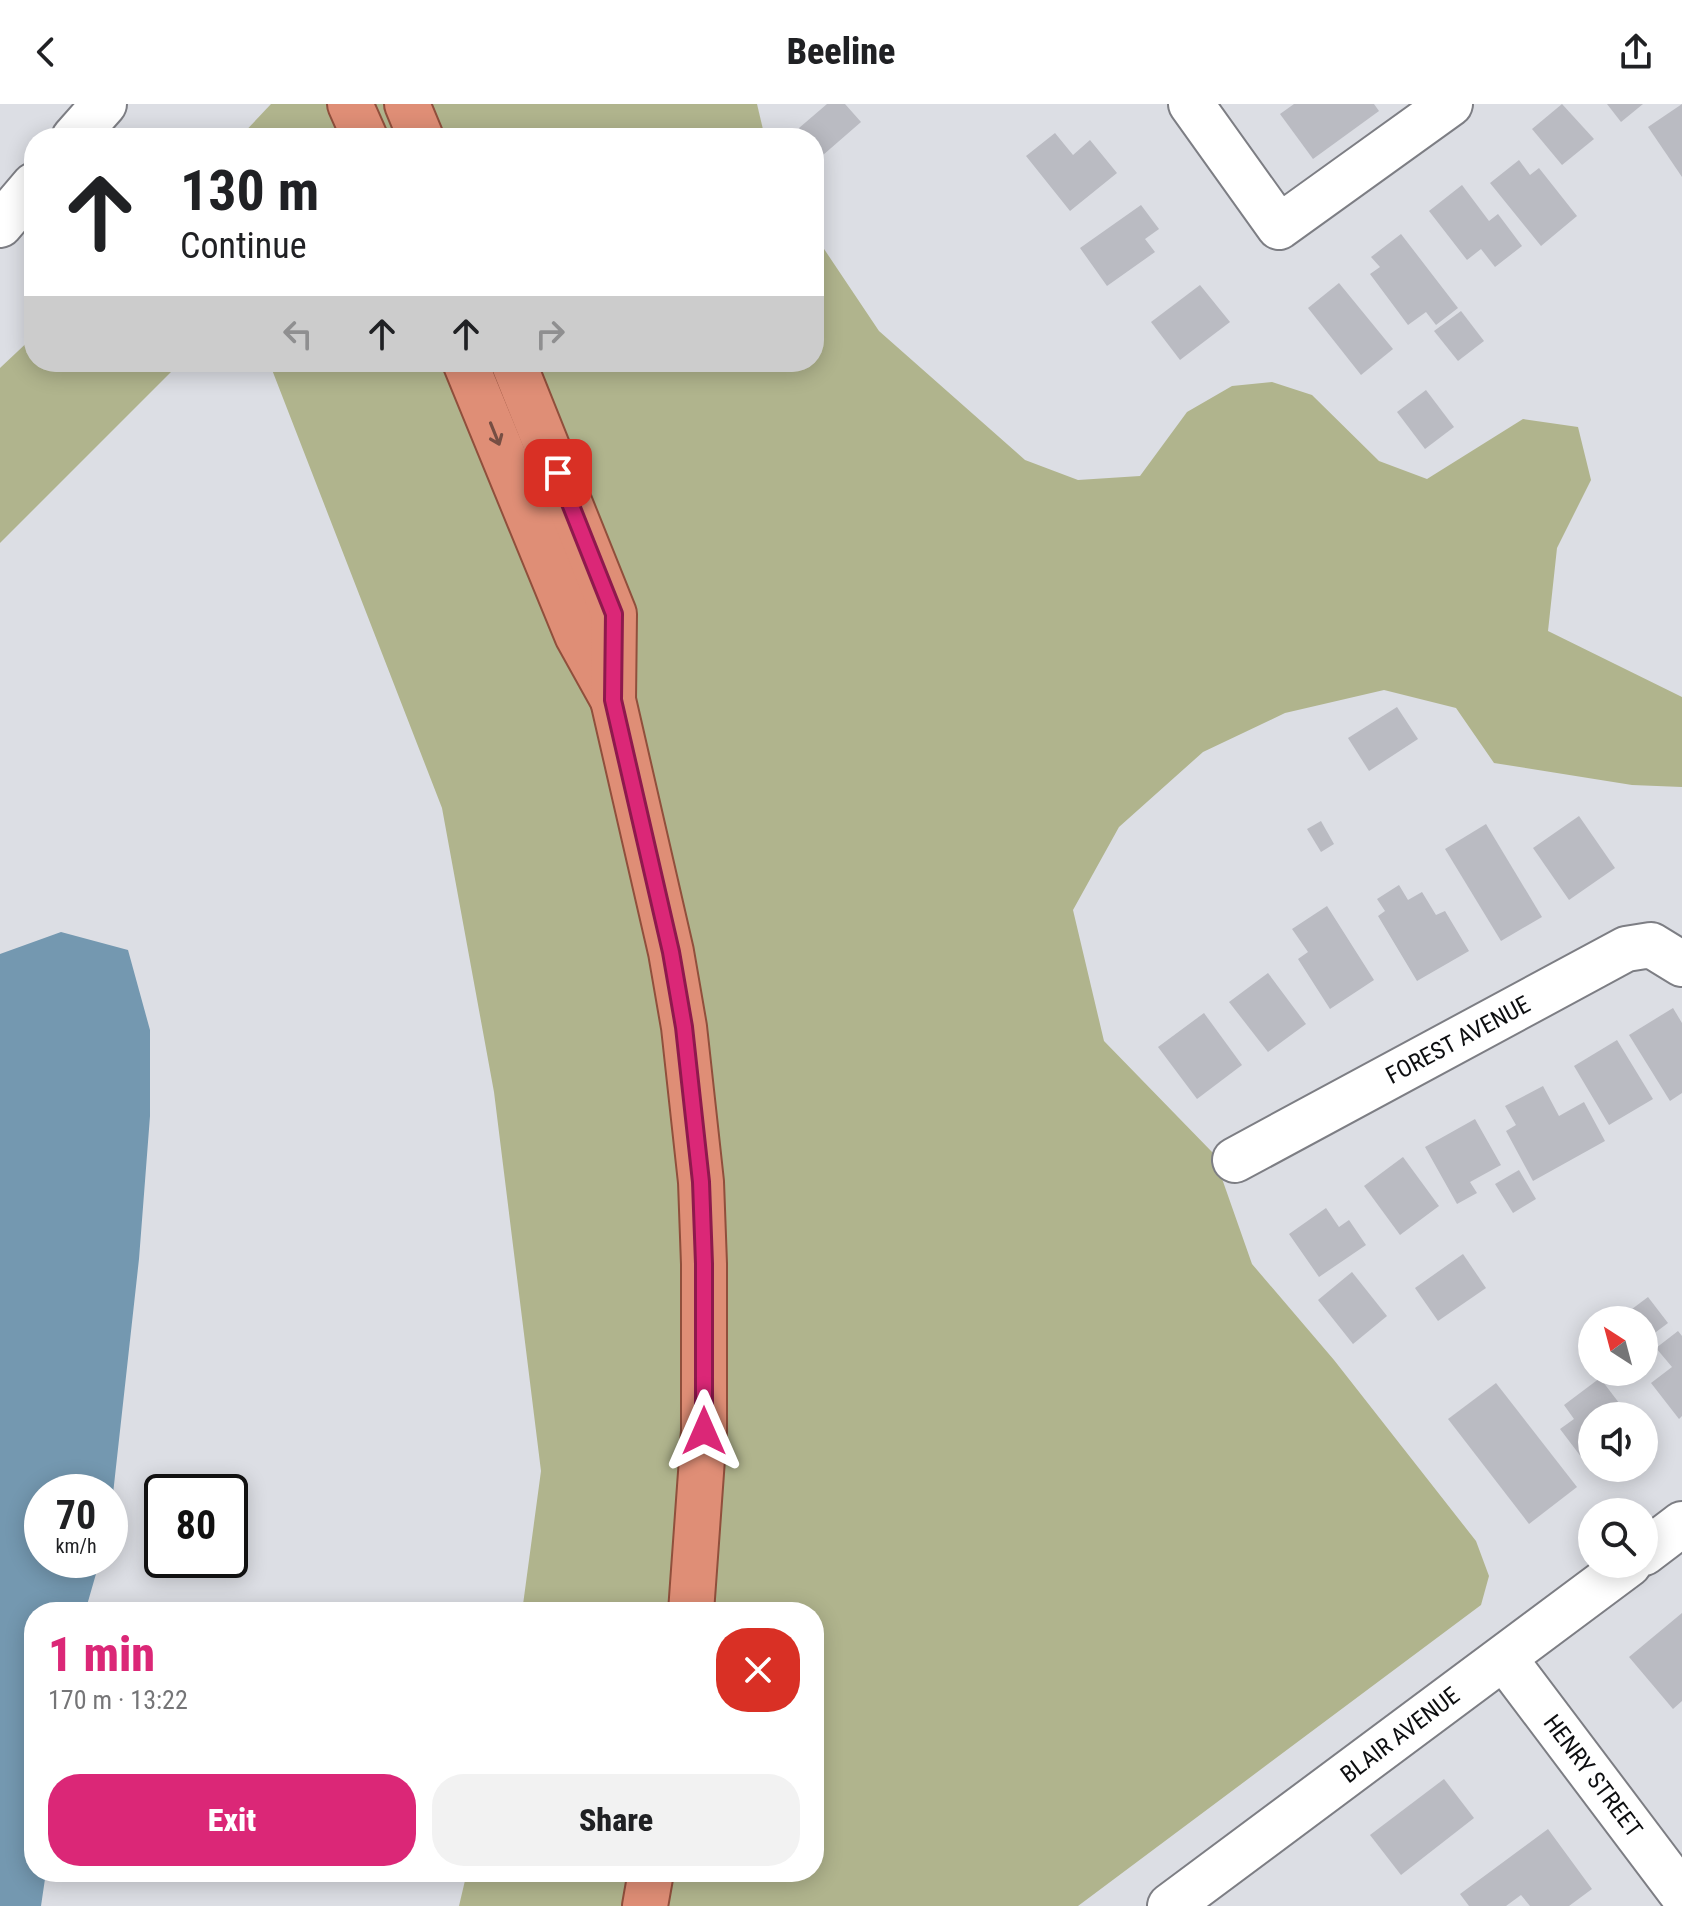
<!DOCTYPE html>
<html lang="en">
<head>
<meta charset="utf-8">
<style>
	:root { --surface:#fff; --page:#f2f2f2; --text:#202124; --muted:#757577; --accent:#db2777 }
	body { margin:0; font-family:"Roboto Condensed",sans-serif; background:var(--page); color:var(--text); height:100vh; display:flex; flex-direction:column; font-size:30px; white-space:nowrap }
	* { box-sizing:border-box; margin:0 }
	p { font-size:26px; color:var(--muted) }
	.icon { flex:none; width:44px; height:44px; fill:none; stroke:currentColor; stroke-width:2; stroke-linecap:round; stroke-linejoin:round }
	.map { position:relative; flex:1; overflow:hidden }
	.drawer { position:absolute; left:24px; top:1498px; width:800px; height:280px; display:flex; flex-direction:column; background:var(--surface); border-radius:32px; box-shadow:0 4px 20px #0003 }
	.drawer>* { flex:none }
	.hud { position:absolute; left:24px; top:24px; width:800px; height:244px; border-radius:32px; box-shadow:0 4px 20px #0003; background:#fff; color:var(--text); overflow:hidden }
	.needle { width:52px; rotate:324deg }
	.controls { position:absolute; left:1578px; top:1202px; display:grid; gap:16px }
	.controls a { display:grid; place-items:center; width:80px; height:80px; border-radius:50%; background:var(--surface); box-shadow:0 4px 20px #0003; font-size:40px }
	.speed { position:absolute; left:24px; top:1370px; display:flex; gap:16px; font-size:40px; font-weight:700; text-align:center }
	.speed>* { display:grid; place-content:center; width:104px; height:104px; border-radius:50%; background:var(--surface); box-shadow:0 4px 20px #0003; line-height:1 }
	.speed small { font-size:20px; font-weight:400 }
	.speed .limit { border:4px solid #111; border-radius:12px; background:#fff; color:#111 }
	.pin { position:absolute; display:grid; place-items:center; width:68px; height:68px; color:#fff; margin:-34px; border-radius:16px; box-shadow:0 4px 12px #0006 }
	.me { position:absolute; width:88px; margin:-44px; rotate:0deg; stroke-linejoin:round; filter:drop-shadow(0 0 6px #0008) }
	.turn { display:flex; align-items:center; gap:28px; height:168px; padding:0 24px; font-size:36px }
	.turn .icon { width:104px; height:104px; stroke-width:2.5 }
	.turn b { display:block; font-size:56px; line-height:68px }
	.lanes { display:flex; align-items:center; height:76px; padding:0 24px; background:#0003; justify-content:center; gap:40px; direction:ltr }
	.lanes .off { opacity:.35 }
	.round { display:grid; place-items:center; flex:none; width:84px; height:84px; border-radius:32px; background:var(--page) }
	.summary { display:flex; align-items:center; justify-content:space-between; height:136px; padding:0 24px }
	h1 { font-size:48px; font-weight:800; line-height:60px; color:var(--accent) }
	.button { display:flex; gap:16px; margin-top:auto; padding:16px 24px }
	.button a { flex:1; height:92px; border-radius:32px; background:var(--accent); color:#fff; font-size:32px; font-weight:800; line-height:92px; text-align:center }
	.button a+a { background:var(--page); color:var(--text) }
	header { display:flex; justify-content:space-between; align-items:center; height:104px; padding:0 24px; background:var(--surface); font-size:36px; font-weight:800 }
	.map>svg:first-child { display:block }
	.forest { fill:#b0b48d }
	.water { fill:#7498b0 }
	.building { fill:#babbc2 }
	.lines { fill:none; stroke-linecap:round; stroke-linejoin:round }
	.minor-casing { stroke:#7d7e84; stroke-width:48 }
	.tertiary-casing { stroke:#7d7e84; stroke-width:48 }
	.trunk-casing { stroke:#904f3c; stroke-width:48 }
	.minor { stroke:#fff; stroke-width:44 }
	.tertiary { stroke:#fff; stroke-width:44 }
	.trunk { stroke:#df8e76; stroke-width:44 }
	.oneway { stroke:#764e43 }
	.route-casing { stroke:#8e194d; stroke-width:20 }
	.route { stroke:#db2777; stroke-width:14 }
	.labels { text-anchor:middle; stroke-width:6; stroke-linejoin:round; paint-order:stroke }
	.street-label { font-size:24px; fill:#0d0e10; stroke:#fff }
</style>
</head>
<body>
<header><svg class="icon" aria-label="back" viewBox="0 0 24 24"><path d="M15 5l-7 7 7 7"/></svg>Beeline<svg class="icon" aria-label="share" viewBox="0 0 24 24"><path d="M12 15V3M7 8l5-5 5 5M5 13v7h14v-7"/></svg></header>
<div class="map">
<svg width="1682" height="1802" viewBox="0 0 1682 1802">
	<rect width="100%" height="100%" fill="#dcdee4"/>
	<g class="forest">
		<polygon points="271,0 757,0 765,34 239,34"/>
		<polygon points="814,130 879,227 1025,356 1078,376 1140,372 1187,308 1232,282 1272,278 1312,291 1379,357 1427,375 1523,315 1578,323 1591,376 1557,444 1548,527 1682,593 1682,683 1632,681 1494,659 1456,604 1384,586 1285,609 1203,648 1119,723 1073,806 1104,937 1213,1049 1252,1160 1334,1256 1476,1437 1489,1472 1481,1501 1078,1802 459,1802 467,1768 814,1768 814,1508 522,1508 541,1367 494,988 442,704 269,258 814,258"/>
		<polygon points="34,232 34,258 181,258 0,439 0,264"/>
	</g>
	<polygon class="water" points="61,828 128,846 150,926 150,1012 139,1155 110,1417 110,1388 42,1388 42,1456 100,1456 85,1508 34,1508 34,1768 46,1768 41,1802 0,1802 0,850"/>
	<g class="building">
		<polygon points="827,0 845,0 861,18 823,51 814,41 814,34 808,34 799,24"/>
		<polygon points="1294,0 1374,0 1379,7 1313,55 1280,10"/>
		<polygon points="1562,0 1594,35 1562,61 1532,25"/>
		<polygon points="1607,0 1643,0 1621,18"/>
		<polygon points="1682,0 1682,73 1648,23"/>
		<polygon points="1055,29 1073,51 1090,36 1117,69 1070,107 1026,52"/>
		<polygon points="1519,56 1530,71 1539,64 1577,112 1541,142 1490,79"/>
		<polygon points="1462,81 1489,117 1498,110 1522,142 1495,163 1481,145 1467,156 1429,107"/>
		<polygon points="1141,101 1159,125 1145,135 1155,148 1107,182 1080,144"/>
		<polygon points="1401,130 1458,204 1436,221 1426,208 1408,221 1370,170 1380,163 1371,153"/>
		<polygon points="1339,179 1393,245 1361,271 1308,204"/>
		<polygon points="1200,181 1230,218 1180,256 1151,218"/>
		<polygon points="1461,207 1484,237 1458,257 1434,227"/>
		<polygon points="1426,286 1454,323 1425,345 1397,308"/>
		<polygon points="1397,603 1418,635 1369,667 1348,634"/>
		<polygon points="1579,712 1615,764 1569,796 1533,744"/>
		<polygon points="1321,717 1334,740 1321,748 1307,725"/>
		<polygon points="1486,720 1542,813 1501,837 1445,745"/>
		<polygon points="1399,781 1408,796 1422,788 1436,811 1445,807 1469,847 1417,877 1378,812 1385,807 1377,795"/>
		<polygon points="1327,802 1374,876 1330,905 1298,855 1308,848 1292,825"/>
		<polygon points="1268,869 1306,920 1268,948 1229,898"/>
		<polygon points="1673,904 1682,919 1682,989 1670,997 1629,931"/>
		<polygon points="1204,909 1242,961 1197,995 1158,943"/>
		<polygon points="1617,936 1653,995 1609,1021 1574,962"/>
		<polygon points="1543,982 1559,1012 1584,998 1605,1037 1533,1077 1506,1027 1516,1021 1505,1002"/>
		<polygon points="1475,1015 1501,1061 1470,1078 1477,1089 1457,1100 1425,1043"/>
		<polygon points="1403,1053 1439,1102 1400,1131 1364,1082"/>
		<polygon points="1519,1066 1536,1095 1513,1109 1495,1080"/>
		<polygon points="1326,1104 1339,1123 1349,1116 1366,1141 1319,1173 1289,1130"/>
		<polygon points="1463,1150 1486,1184 1438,1217 1415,1184"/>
		<polygon points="1352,1168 1387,1212 1353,1240 1318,1196"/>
		<polygon points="1648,1193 1668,1219 1644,1237 1644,1216 1620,1214"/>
		<polygon points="1678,1227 1682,1232 1682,1312 1679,1315 1651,1279 1672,1263 1656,1244"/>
		<polygon points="1600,1274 1629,1312 1592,1312 1592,1353 1585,1358 1560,1325 1574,1315 1564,1301"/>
		<polygon points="1496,1279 1577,1383 1529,1420 1448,1315"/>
		<polygon points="1682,1509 1682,1597 1673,1605 1629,1553"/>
		<polygon points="1444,1675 1474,1714 1401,1771 1370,1731"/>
		<polygon points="1548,1725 1592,1785 1569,1802 1530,1802 1521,1791 1506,1802 1469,1802 1460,1790"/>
	</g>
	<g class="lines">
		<defs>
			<g id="minor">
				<polyline points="1191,0 1279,123 1450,0"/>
				<polyline points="1235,1056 1626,845 1651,841 1682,860"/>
				<polyline points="1644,1449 1682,1420"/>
				<polyline points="1504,1554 1682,1790"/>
				<polyline points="1170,1802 1629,1460"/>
			</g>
			<g id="tertiary">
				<polyline points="74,34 104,0"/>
				<polyline points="0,121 34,81"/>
			</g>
			<g id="trunk">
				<polyline points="350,0 365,34"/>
				<polyline points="407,0 421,34"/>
				<polyline points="465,258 577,531 612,594"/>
				<polyline points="513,258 614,510 613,596 671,848 684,923 701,1078 704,1160 704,1327 691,1508"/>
				<polyline points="645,1802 651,1768"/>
			</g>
		</defs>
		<use href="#minor" class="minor-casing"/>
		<use href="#tertiary" class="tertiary-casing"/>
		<use href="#trunk" class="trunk-casing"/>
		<use href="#minor" class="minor"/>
		<use href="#tertiary" class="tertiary"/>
		<use href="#trunk" class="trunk"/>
	</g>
	<defs><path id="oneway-shaft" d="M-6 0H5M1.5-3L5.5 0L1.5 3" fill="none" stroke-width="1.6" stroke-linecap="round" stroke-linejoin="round" transform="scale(2)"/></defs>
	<use class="oneway" href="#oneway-shaft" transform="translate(495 330) rotate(68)"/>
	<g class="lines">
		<defs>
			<polyline id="route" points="558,369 614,510 613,596 671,848 684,923 701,1078 704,1160 704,1327"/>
		</defs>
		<use href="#route" class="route-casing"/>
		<use href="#route" class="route"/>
	</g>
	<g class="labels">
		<g class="street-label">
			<text transform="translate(1458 936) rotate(-28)" y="8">FOREST AVENUE</text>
			<text transform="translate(1400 1631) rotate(-37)" y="8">BLAIR AVENUE</text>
			<text transform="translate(1593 1672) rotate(53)" y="8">HENRY STREET</text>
		</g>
	</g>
</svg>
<div class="controls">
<a><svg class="needle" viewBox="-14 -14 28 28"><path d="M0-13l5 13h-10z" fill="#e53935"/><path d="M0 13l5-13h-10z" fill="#757577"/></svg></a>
<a><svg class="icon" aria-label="sound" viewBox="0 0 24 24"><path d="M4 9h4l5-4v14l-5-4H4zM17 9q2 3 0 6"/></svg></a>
<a><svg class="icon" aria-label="search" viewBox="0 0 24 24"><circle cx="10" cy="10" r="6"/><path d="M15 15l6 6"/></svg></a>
</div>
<div class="speed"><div>70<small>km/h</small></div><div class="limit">80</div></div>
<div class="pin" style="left:558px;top:369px;background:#d93025"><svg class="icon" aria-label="arrive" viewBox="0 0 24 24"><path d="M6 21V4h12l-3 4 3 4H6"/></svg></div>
<svg class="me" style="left:704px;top:1327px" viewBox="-20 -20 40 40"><path d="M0-17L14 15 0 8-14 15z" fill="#db2777" stroke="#fff" stroke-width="4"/></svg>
<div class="hud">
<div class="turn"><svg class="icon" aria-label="ahead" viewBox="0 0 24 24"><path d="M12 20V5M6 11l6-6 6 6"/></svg><div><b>130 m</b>Continue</div></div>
<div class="lanes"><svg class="icon off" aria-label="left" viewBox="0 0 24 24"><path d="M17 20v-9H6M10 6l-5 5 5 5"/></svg><svg class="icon" aria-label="ahead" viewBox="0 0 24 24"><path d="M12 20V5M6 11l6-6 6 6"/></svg><svg class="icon" aria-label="ahead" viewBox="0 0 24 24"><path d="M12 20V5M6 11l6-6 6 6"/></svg><svg class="icon off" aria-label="right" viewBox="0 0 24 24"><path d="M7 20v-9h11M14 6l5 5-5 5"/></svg></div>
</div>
<section class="drawer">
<div class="summary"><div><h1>1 min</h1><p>170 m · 13:22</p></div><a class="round" style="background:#d93025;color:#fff"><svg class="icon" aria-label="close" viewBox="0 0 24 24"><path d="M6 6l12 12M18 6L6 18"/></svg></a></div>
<div class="button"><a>Exit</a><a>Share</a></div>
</section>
</div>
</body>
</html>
